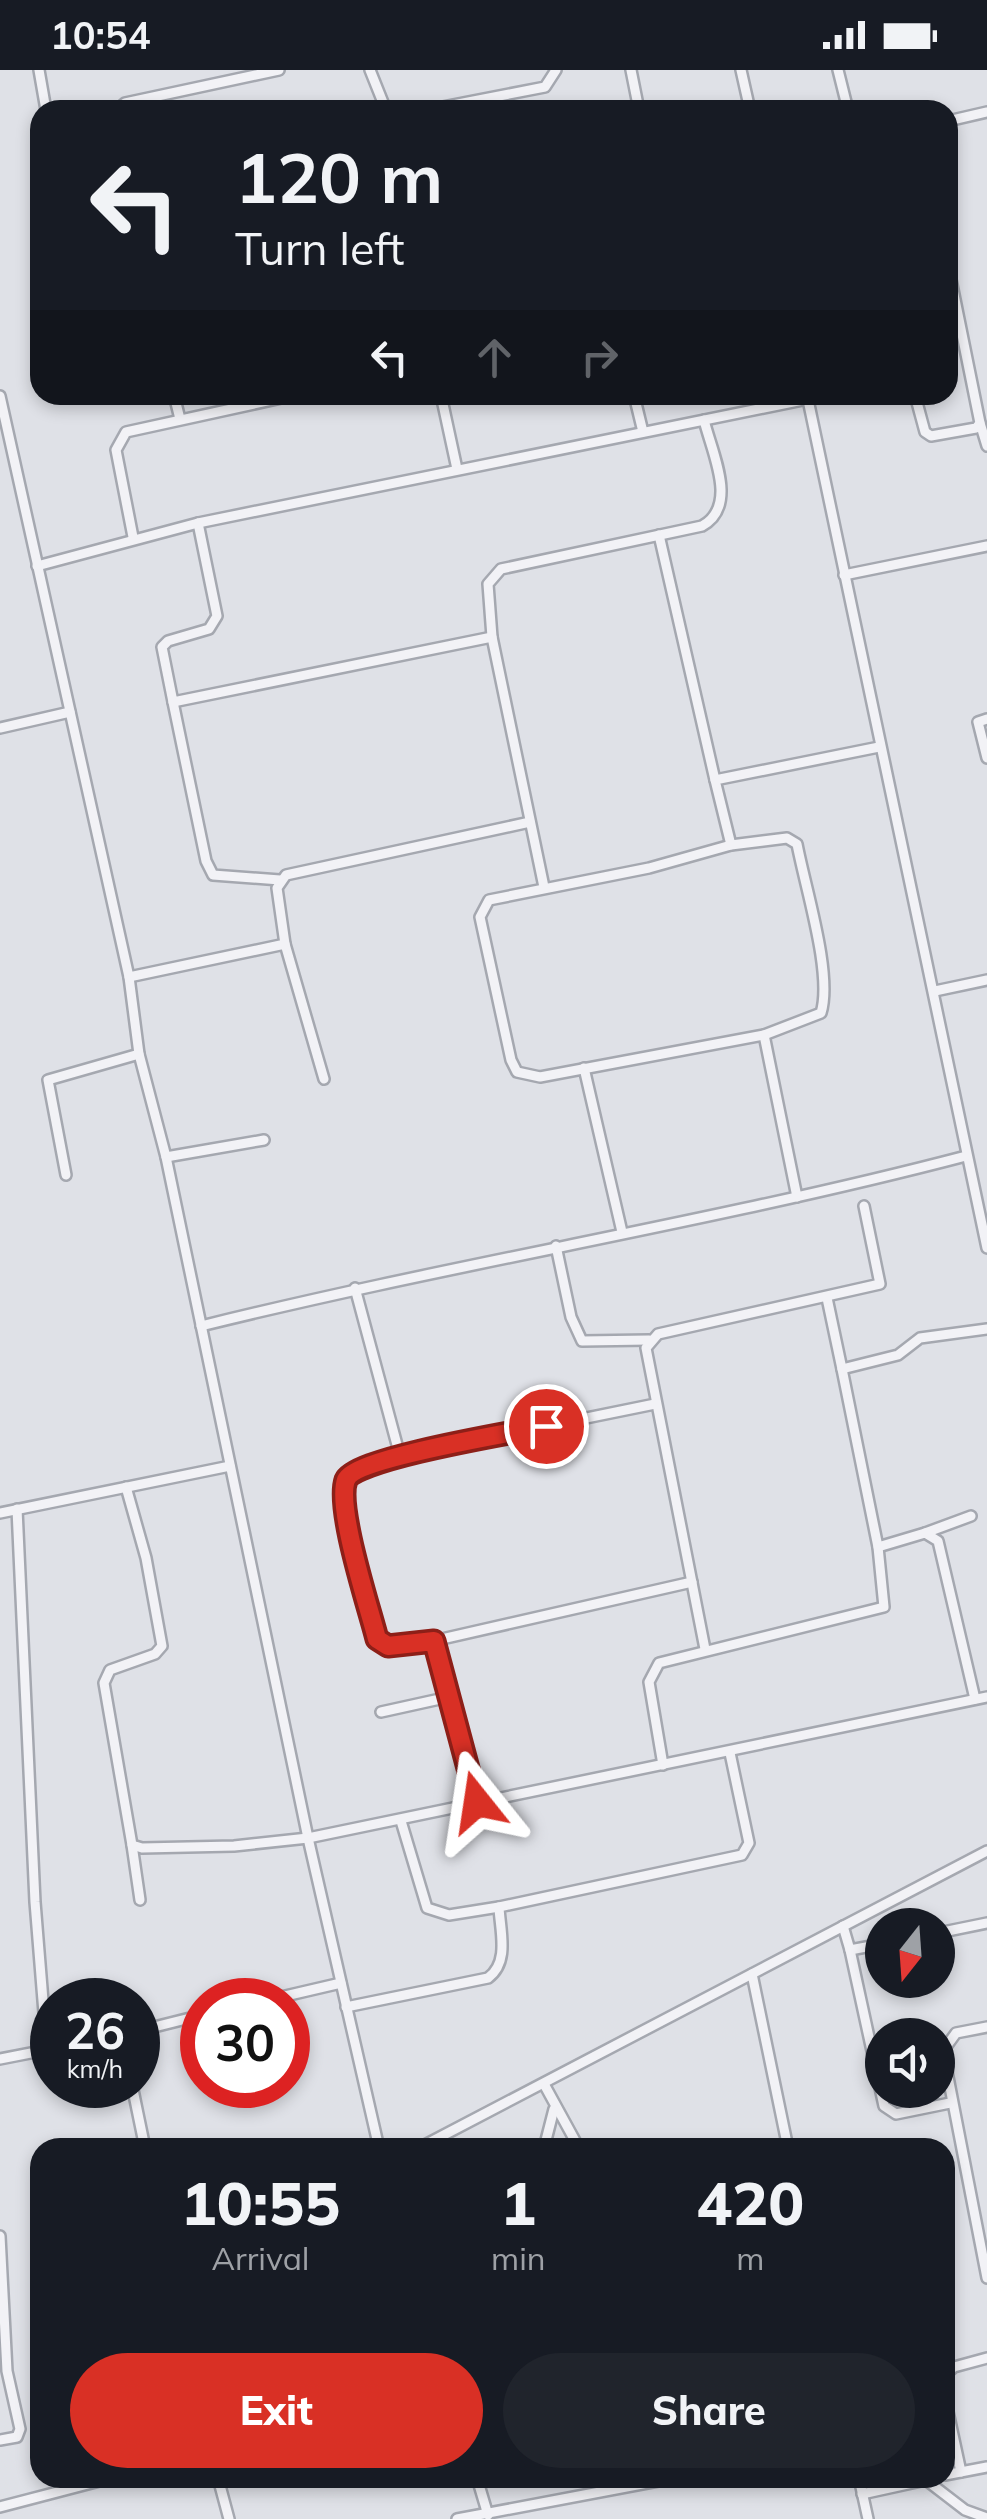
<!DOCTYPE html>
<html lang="en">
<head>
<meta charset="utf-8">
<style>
	:root { --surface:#171b24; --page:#20242c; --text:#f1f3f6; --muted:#9ea1a6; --accent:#d93025 }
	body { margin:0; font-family:Mulish,sans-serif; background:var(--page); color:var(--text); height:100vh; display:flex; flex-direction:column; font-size:38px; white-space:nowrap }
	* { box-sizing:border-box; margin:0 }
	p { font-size:32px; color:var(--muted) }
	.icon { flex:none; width:55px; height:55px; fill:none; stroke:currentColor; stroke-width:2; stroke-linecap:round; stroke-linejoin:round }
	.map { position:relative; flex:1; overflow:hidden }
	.side { position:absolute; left:30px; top:2068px; width:925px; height:350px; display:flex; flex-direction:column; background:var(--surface); border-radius:30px; box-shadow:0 5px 15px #0003 }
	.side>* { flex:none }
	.banner { position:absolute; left:30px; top:30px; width:928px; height:305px; border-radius:30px; box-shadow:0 5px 15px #0003; background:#171b24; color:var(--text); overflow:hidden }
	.needle { width:65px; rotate:197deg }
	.fabs { position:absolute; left:865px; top:1838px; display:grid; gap:20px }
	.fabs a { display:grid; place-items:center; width:90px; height:90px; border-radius:50%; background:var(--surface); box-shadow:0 5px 15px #0003; font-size:50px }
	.speed { position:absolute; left:30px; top:1908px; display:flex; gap:20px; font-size:50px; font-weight:700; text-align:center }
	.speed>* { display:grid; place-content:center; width:130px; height:130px; border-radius:50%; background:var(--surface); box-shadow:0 5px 15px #0003; line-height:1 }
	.speed small { font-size:25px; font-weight:400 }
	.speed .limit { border:15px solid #d22; background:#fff; color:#111 }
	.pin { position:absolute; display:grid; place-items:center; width:85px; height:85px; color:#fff; margin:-42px; border:5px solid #fff; border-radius:50%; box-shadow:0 2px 10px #0007 }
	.me { position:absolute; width:110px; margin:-55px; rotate:345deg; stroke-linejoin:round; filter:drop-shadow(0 0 8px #0008) }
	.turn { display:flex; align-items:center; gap:35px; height:210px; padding:0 40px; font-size:45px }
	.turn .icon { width:130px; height:130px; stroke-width:2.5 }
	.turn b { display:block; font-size:70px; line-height:85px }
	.lanes { display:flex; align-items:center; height:95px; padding:0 40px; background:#0003; justify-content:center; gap:50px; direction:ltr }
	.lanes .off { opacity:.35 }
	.eta { display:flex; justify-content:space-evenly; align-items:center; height:170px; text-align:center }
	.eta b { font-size:60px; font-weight:800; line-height:70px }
	.action { display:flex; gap:20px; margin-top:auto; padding:20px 40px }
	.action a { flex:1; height:115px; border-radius:60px; background:var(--accent); color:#fff; font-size:40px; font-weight:800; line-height:115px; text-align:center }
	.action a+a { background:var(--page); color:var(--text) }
	.status { display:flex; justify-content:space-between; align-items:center; height:70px; padding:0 50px; background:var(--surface); direction:ltr }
	.status svg { height:28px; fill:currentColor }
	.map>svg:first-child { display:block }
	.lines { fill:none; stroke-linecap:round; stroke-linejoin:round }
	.street-casing { stroke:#a5a8b0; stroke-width:14 }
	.street { stroke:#f2f2f6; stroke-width:9 }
	.route-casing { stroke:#8d1f18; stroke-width:25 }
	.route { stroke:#d93025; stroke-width:18 }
</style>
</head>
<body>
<div class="status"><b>10:54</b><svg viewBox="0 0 49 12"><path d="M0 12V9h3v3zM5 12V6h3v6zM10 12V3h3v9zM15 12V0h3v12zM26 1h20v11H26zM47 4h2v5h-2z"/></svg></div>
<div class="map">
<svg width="987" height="2449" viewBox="0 0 987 2449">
	<rect width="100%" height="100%" fill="#dfe1e7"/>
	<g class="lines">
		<defs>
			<g id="street">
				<polyline points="39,0 46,40"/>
				<polyline points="370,0 386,40"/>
				<polyline points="631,0 639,40"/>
				<polyline points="741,0 750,40"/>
				<polyline points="838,0 848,40"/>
				<polyline points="117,40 125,33 279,0"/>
				<polyline points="427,40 545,17 556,0"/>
				<polyline points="948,51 987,42"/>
				<polyline points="174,325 180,349"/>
				<polyline points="441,325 457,399"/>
				<polyline points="634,325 643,362"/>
				<polyline points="807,325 987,1178"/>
				<polyline points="915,325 925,362 931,366 976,358 980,353 948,195"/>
				<polyline points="0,326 129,907 139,984 166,1087 308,1768 379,2078"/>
				<polyline points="980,353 987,376"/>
				<polyline points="198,453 217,546 209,559 168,571 162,577 173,632 492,567"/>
				<polyline points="659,465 715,710"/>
				<polyline points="133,467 116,380 126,362 295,325"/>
				<polyline points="37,496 198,453 808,329"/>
				<polyline points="844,505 987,476"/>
				<polyline points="173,632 206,791 213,805 280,810"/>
				<polyline points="987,649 978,652 987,688"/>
				<polyline points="0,658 70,642"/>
				<path d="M 787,768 L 797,774 C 805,817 833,904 821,943 L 764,965 L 540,1007 L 517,1002 L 511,990 L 480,847 L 489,830 L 649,798 L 731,775 Z"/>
				<polyline points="731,775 715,710 879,677"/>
				<path d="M 544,817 L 492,567 L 488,514 L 501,499 L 702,456 C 739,436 712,383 704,350"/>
				<polyline points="285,874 277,818 286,805 530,752"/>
				<polyline points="129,907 285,874 324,1009"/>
				<polyline points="935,921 987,910"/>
				<polyline points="764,965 797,1127"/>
				<polyline points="584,998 622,1162"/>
				<polyline points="166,1087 264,1070"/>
				<polyline points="66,1105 48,1010 139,984"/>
				<polyline points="556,1176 571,1247 582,1271 649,1270"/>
				<polyline points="355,1218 400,1386"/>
				<polyline points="827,1228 842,1299"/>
				<path d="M 201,1256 C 455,1193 714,1152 966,1086"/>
				<polyline points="126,1417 146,1488 162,1576 155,1584 110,1600 104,1613 132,1775 142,1778 234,1776 308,1768 987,1627"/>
				<polyline points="17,1439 35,1832 47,1980"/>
				<polyline points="0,1443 230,1396"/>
				<polyline points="925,1463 971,1446"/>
				<polyline points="878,1477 925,1463 938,1471 975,1629"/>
				<polyline points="433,1571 387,1576 377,1569 348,1451 347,1408 400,1386 655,1334"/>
				<polyline points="705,1579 646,1278 658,1264 880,1214 864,1136"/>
				<polyline points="381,1642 449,1627"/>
				<polyline points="663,1695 649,1612 659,1593 884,1537 878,1477 842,1299 898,1285 920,1268 987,1259"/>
				<polyline points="477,1732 433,1571 692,1512"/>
				<polyline points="401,1751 427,1838 449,1845 499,1837"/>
				<polyline points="132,1775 140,1830"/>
				<polyline points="843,1856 850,1880 882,1874"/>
				<polyline points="938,1863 987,1853"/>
				<polyline points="850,1880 884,2036 896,2044 950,2033"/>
				<polyline points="752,1904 788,2078"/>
				<polyline points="268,1930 341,1913"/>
				<path d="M 346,1937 L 488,1908 C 510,1892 500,1861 499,1837 L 742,1785 L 749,1773 L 730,1683"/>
				<polyline points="987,1957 956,1963 943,1981 987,2208"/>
				<polyline points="138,1961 202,1945"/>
				<polyline points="0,1989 51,1979"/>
				<polyline points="544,2014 579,2078"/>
				<polyline points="132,2015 145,2078"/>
				<polyline points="419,2078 987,1781"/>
				<polyline points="544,2078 554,2039"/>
				<polyline points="0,2166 7,2301 20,2359 17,2367 0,2370"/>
				<polyline points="945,2305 954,2297 987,2288"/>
				<polyline points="945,2328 961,2402"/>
				<polyline points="945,2405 987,2397"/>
				<polyline points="218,2408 229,2449"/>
				<polyline points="477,2408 488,2445"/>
				<polyline points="859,2408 868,2449"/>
				<polyline points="926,2410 965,2440 987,2448"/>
				<polyline points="862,2424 935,2408"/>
				<polyline points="0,2437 111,2408"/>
				<polyline points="457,2449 674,2408"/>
			</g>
		</defs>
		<use href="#street" class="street-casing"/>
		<use href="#street" class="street"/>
	</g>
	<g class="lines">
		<defs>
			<path id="route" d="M 477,1732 L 434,1571 L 388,1576 L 377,1569 C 369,1537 336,1438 346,1410 C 355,1388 516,1362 546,1356"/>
		</defs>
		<use href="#route" class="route-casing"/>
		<use href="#route" class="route"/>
	</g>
</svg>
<div class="fabs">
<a><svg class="needle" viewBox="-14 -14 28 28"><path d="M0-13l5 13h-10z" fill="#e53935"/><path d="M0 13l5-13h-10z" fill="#9ea1a6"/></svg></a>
<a><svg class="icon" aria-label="sound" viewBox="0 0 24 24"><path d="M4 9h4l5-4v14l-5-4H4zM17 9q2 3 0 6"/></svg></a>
</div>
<div class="speed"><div>26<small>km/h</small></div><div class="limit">30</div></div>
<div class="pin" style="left:546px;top:1356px;background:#d93025"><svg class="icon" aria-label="arrive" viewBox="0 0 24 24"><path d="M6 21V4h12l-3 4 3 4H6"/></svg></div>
<svg class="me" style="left:477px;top:1732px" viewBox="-20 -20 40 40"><path d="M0-17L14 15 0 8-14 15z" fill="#d93025" stroke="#fff" stroke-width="4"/></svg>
<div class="banner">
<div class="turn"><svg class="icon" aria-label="left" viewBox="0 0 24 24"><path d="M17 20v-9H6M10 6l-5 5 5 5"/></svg><div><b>120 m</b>Turn left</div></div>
<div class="lanes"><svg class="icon" aria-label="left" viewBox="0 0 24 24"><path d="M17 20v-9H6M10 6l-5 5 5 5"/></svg><svg class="icon off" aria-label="ahead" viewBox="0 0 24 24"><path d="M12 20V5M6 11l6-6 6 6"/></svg><svg class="icon off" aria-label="right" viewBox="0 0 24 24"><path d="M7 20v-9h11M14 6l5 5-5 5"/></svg></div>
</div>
<section class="side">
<div class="eta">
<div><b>10:55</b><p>Arrival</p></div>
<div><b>1</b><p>min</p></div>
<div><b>420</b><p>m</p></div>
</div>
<div class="action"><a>Exit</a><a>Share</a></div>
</section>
</div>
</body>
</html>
